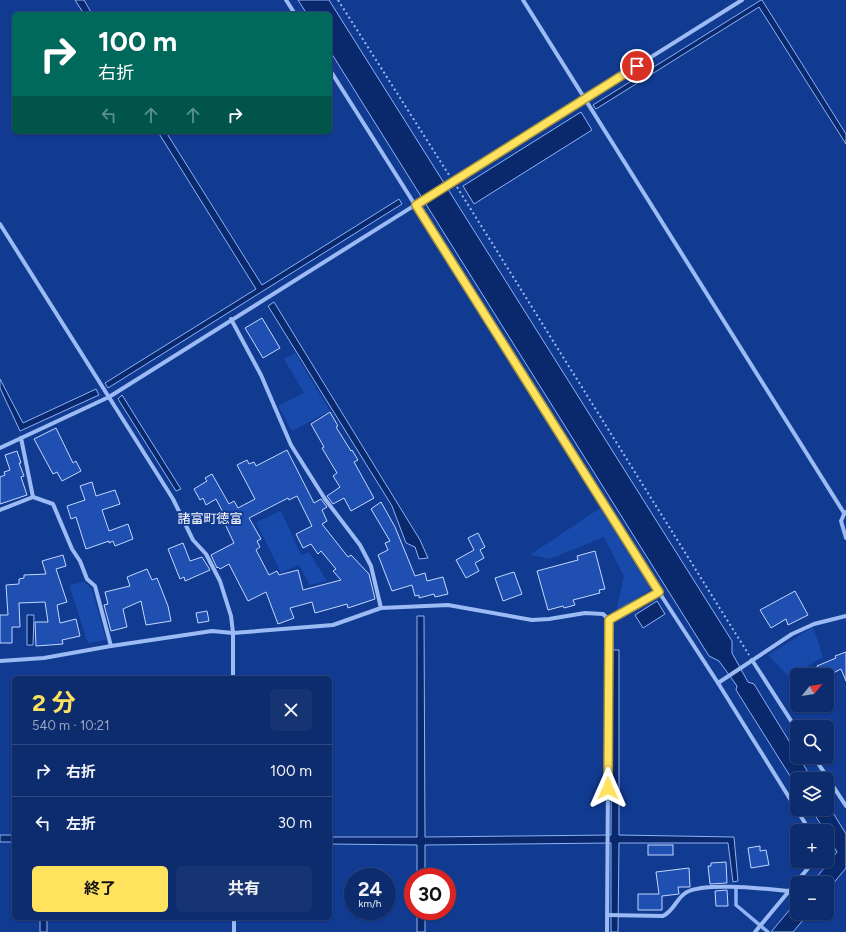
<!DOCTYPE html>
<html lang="ja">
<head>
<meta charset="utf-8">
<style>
	:root { --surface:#0d2c6d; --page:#163472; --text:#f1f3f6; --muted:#9aa7c2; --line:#2d4880; --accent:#ffe35e }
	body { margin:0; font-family:Figtree,"Noto Sans JP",sans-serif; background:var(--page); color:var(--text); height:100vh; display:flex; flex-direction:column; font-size:15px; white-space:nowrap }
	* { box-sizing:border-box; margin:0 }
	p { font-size:13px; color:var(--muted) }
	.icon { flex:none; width:22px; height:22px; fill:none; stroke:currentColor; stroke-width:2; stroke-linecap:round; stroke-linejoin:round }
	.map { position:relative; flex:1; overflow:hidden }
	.details { position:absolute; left:12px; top:676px; width:320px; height:244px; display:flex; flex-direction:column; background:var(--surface); border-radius:6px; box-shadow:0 1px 3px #0004,0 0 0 1px var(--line) }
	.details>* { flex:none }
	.hud { position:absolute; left:12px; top:12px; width:320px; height:122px; border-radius:6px; box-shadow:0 1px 3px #0004,0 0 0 1px var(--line); background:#00695c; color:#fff; overflow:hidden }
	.needle { width:26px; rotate:60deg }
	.fabs { position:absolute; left:790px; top:668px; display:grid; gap:8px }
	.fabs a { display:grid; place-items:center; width:44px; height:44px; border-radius:6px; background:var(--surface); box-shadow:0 1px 3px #0004,0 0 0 1px var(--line); font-size:20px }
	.speed { position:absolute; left:344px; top:868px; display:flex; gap:8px; font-size:20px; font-weight:700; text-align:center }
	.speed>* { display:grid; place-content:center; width:52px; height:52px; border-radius:50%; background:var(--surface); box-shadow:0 1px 3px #0004,0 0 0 1px var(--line); line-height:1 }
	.speed small { font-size:10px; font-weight:400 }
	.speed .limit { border:6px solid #d22; background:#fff; color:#111 }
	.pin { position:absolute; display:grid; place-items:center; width:34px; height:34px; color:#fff; margin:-17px; border:2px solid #fff; border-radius:50%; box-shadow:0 1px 4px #0007 }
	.me { position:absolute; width:44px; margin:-22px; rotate:0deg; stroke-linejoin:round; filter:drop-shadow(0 0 3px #0008) }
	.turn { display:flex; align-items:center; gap:14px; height:84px; padding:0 20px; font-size:18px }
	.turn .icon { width:52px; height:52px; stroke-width:2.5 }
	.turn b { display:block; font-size:28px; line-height:34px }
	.lanes { display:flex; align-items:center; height:38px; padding:0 20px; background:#0003; justify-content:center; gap:20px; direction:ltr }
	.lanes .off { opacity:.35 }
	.round { display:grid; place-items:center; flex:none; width:42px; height:42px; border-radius:6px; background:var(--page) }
	.headline { display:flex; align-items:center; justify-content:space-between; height:68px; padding:0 20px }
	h1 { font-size:24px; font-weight:700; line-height:30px; color:var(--accent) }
	.button { display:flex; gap:8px; margin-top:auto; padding:8px 20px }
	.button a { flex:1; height:46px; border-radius:6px; background:var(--accent); color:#111; font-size:16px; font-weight:700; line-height:46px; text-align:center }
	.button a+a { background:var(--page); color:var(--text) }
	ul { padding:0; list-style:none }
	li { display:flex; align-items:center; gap:12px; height:52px; padding:0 20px; border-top:1px solid var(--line) }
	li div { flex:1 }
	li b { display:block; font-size:15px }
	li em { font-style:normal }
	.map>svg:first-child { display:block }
	.green { fill:#184aac }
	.water { fill:#0a296d; stroke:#8eb2f6 }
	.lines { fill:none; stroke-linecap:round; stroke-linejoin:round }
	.stream { stroke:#8eb2f6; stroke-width:3.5 }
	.building { fill:#1e4fb1; stroke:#c4d7fd; fill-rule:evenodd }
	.path { stroke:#9cbaf3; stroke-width:2; stroke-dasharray:2 3; stroke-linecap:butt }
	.street { stroke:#9cbaf3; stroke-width:4 }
	.route-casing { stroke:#a6943d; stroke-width:10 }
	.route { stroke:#ffe35e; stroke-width:7 }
	.labels { text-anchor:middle; stroke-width:4; stroke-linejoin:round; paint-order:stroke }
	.quarter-label { font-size:13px; fill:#fff; stroke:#113a91 }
</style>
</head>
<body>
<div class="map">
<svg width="846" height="932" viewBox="0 0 846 932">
	<rect width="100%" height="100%" fill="#113a91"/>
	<g class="green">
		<polygon points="295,353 330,411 292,431 278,406 304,393 284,359"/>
		<polygon points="600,508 651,589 616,612 624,576 604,537 550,559 530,555"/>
		<polygon points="281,511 301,555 309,552 327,581 310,585 299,565 281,573 256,522"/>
		<polygon points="84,582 92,589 106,640 88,643 69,585"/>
		<polygon points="813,627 823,657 789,677 768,655"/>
	</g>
	<g class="water">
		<polygon points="75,0 84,0 92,14 84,14"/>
		<polygon points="298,0 329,0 732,641 732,653 748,682 754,684 797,754 797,757 799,757 812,779 797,779 797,787 736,690 737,686 719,661 709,656 330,51 330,14 307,14"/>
		<polygon points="761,0 762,0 846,134 846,144 759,7 596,109 593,105"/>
		<polygon points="581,112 592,130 474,204 463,186"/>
		<polygon points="158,132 166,132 262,285 399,199 402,204 108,388 105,383 256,289"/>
		<polygon points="274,302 420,540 428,558 419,559 415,547 406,543 392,506 268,306"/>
		<polygon points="0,379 23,423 96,389 99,395 20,431 0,388"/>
		<polygon points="122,395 181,489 176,491 118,399"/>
		<polygon points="657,601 665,614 643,628 635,615"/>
		<polygon points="27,615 34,615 33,645 27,645"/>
		<polygon points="417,616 424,616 425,837 611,835 612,650 619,650 619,835 734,837 738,881 733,882 728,843 619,843 618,932 611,932 611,843 425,845 425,877 417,877 417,845 330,844 330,837 417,837"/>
		<polygon points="827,803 846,834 846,868 827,891 827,883 812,883 837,852 827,835 827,831 825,831 811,809 827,809"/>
		<rect x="0" y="835" width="14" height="7"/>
		<polygon points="797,901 797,913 809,913 793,932 771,932"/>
		<rect x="417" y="911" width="8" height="21"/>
		<rect x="40" y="918" width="7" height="14"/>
	</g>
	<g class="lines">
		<polyline class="stream" points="736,887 736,905 768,932"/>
	</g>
	<g class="building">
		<polygon points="262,318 280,348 263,358 245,328"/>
		<polygon points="330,412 338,426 336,427 351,451 352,450 358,460 354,462 374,498 351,511 344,498 333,504 327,496 340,487 333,476 337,473 322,448 324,447 311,424"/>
		<polygon points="56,428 73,463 76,461 81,471 62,481 57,472 53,474 34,439"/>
		<path d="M 287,450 L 314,503 L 321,499 L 327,507 L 322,510 L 327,521 L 322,524 L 348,557 L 351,555 L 369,574 L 375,599 L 348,608 L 347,604 L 315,613 L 312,602 L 290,608 L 294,618 L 278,624 L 266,592 L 248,601 L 229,564 L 220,569 L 218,567 L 217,568 L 211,555 L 234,543 L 225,524 L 228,522 L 216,499 L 206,505 L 203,498 L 200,500 L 194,489 L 207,481 L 205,478 L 212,474 L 229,504 L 234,501 L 238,508 L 255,499 L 237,465 L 247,460 L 249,464 L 254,462 L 256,466 ZM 297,496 L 312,526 L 296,534 L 303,548 L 311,544 L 318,554 L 321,551 L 336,569 L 333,571 L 341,580 L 303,590 L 298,570 L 279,575 L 277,571 L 269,575 L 256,550 L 260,547 L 257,541 L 261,539 L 249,518 L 288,498 L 289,500 Z"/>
		<polygon points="17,451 21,463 19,463 24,476 21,477 27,495 0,504 0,477 5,475 4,472 10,470 5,455"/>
		<polygon points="92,482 96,496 115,490 120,504 102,510 109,531 128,524 133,539 115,546 113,541 109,543 109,541 86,549 76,517 71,519 67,506 85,500 80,486"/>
		<polygon points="381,502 395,527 415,576 425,573 427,581 443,577 448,594 435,597 434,594 419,598 419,595 415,596 412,585 392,591 378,555 388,550 385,543 390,541 371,509"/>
		<polygon points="478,533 485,547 480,550 484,558 475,563 479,571 466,578 456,560 474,550 468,538"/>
		<polygon points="183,543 190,561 202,557 210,570 185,581 184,577 180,579 168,549"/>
		<polygon points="595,551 605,589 599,590 600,593 573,600 575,605 564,608 563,606 548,610 537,571 578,560 577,556"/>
		<polygon points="63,555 66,566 56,569 67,602 57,605 60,623 76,619 80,636 62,640 63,644 36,646 35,622 48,622 45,602 19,603 20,627 12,627 12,643 0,643 0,615 8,615 6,585 19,584 19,579 24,578 24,575 46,574 42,561"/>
		<polygon points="147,569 152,580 157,578 168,606 171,621 146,625 141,601 123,609 127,627 111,631 104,605 108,604 105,592 130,586 127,577"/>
		<polygon points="514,572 522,594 503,601 495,578"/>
		<polygon points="795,591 808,615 788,625 786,619 771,628 760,610"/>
		<polygon points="207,611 209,621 198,623 196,613"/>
		<polygon points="846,652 846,681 841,669 829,675 820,675 817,666 836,658 835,656"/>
		<rect x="648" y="845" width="25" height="10"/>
		<polygon points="760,846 760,851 766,850 769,865 751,868 748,848"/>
		<polygon points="726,862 727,883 710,884 708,866 711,866 711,863"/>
		<polygon points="689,868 690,887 678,887 679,894 662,896 662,910 638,910 638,894 659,894 656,872"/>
		<polygon points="727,890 728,906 716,906 715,891"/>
	</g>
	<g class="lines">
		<g class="path">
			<polyline points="338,0 449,175"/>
			<polyline points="457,187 749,655"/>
		</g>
		<g class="street">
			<polyline points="286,0 295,14"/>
			<polyline points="523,0 844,513"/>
			<polyline points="330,70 659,592 718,683 810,831"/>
			<polyline points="0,224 173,499 193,540 206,554 220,581 231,616 233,633 233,678"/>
			<polyline points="231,319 261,375 291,445 325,499 360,545 371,566 381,608"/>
			<polyline points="21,438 33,497"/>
			<polyline points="0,448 109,397 742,0"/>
			<polyline points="0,510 33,497 53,504 72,549 80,561 87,579 95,586 111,646"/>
			<polyline points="845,512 841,521 846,538"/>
			<polyline points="609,620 659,592"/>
			<polyline points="752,660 797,730"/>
			<polyline points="0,661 44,658 111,646 212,631 233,633 333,625 381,608 448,605 532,620 549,619 585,613 603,614 609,620 607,932"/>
			<polyline points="718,683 792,634 814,624 846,616"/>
			<polyline points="814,757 846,806"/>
			<path d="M 607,915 L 663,916 C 674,911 677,897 687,892 C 706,882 766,889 789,891"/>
			<polyline points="234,918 234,932"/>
			<polyline points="755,932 814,861"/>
		</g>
	</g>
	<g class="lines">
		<defs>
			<polyline id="route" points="608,788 609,620 659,592 416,205 637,66"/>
		</defs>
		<use href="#route" class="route-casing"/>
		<use href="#route" class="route"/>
	</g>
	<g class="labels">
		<g class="quarter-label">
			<text x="210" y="523">諸富町徳富</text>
		</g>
	</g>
</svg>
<div class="fabs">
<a><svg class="needle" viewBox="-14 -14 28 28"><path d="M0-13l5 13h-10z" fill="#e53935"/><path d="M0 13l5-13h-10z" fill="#9aa7c2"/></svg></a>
<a><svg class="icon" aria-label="search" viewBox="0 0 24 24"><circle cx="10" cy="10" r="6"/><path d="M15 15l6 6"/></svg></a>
<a><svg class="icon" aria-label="layers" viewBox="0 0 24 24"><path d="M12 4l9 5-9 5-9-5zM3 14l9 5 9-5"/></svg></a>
<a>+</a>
<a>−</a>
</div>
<div class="speed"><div>24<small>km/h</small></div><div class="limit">30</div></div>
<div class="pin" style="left:637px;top:66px;background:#d93025"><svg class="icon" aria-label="arrive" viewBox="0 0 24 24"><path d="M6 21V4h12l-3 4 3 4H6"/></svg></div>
<svg class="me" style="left:608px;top:788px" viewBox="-20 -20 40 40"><path d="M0-17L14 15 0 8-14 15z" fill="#ffe35e" stroke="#fff" stroke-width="4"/></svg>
<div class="hud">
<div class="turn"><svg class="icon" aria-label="right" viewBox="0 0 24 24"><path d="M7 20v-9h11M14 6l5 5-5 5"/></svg><div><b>100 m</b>右折</div></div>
<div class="lanes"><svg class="icon off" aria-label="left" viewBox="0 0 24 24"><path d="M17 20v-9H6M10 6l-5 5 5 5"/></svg><svg class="icon off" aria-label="ahead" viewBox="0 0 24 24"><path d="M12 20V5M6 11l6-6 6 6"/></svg><svg class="icon off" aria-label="ahead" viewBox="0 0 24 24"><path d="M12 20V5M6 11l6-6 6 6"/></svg><svg class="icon" aria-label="right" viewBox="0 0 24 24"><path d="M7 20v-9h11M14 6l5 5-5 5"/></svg></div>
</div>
<section class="details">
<div class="headline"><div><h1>2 分</h1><p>540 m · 10:21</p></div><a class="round"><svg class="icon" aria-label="close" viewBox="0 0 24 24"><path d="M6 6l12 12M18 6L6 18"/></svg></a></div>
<ul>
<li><svg class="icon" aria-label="right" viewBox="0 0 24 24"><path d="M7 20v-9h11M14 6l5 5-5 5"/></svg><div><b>右折</b></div><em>100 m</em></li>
<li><svg class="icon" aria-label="left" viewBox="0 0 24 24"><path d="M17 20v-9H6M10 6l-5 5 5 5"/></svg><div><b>左折</b></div><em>30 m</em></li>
</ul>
<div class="button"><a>終了</a><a>共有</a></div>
</section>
</div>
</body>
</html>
